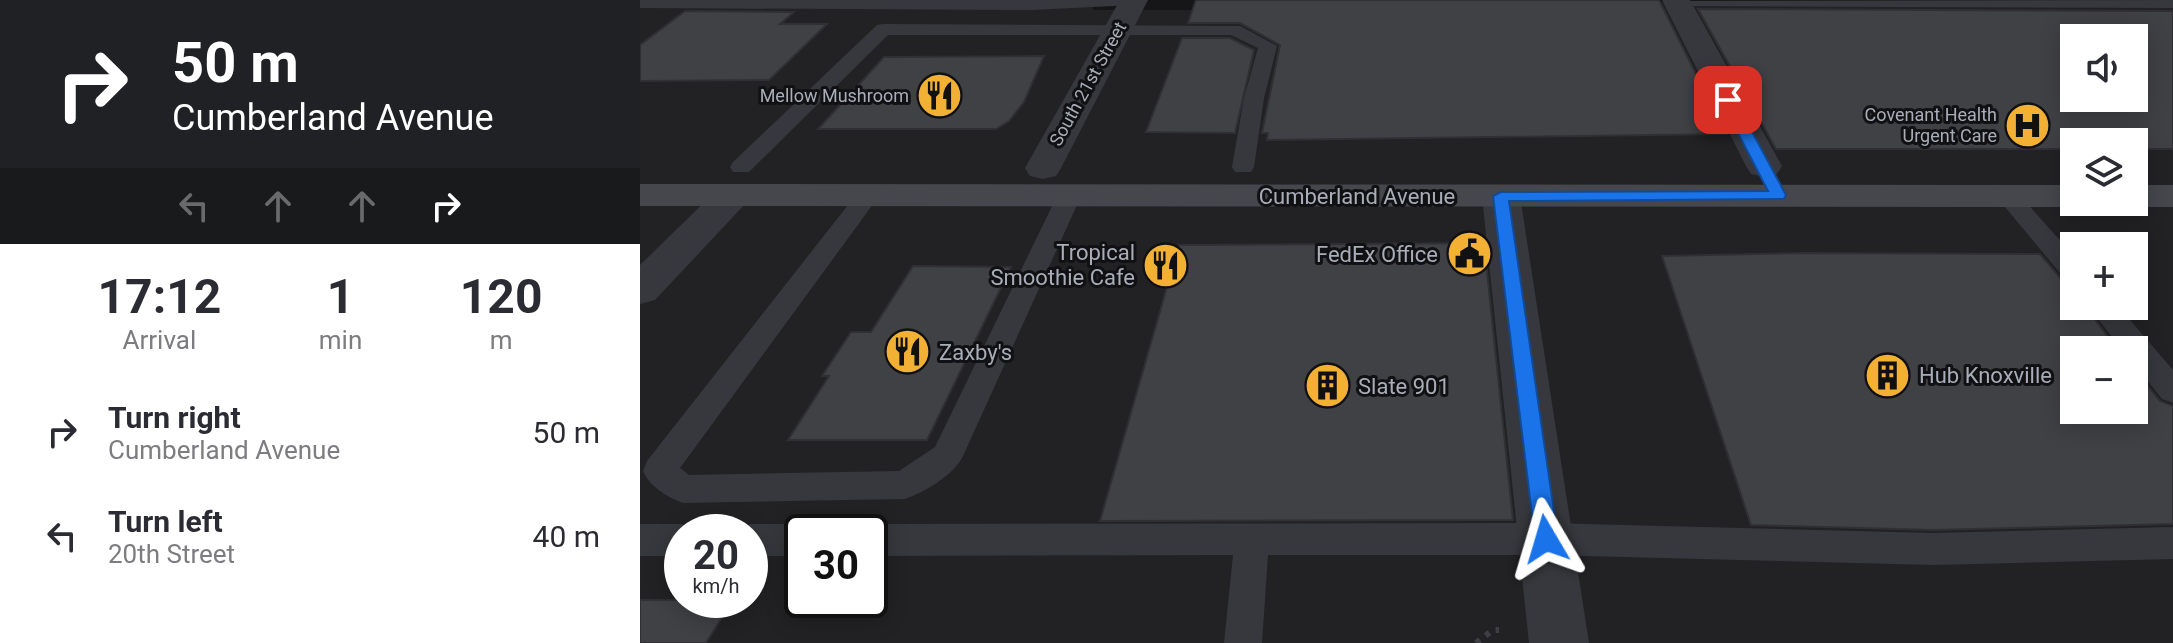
<!DOCTYPE html>
<html lang="en">
<head>
<meta charset="utf-8">
<style>
	:root { --surface:#fff; --page:#f2f2f3; --text:#2b2b33; --muted:#7c7c81 }
	body { margin:0; font-family:Roboto,sans-serif; background:var(--page); color:var(--text); height:100vh; display:flex; flex-direction:column; font-size:30px; white-space:nowrap }
	* { box-sizing:border-box; margin:0 }
	p { font-size:26px; color:var(--muted) }
	.icon { flex:none; width:44px; height:44px; fill:none; stroke:currentColor; stroke-width:2; stroke-linecap:round; stroke-linejoin:round }
	.map { position:relative; flex:1; overflow:hidden }
	.panel { display:flex; flex-direction:column; background:var(--surface); width:640px }
	.panel>* { flex:none }
	.banner { background:#202124; color:#fff; overflow:hidden }
	.controls { position:absolute; left:1420px; top:24px; display:grid; gap:16px }
	.controls a { display:grid; place-items:center; width:88px; height:88px; border-radius:0px; background:var(--surface); box-shadow:0 4px 20px #0003; font-size:40px }
	.speed { position:absolute; left:24px; top:514px; display:flex; gap:16px; font-size:40px; font-weight:700; text-align:center }
	.speed>* { display:grid; place-content:center; width:104px; height:104px; border-radius:50%; background:var(--surface); box-shadow:0 4px 20px #0003; line-height:1 }
	.speed small { font-size:20px; font-weight:400 }
	.speed .limit { border:4px solid #111; border-radius:12px; background:#fff; color:#111 }
	.pin { position:absolute; display:grid; place-items:center; width:68px; height:68px; color:#fff; margin:-34px; border-radius:16px; box-shadow:0 4px 12px #0006 }
	.me { position:absolute; width:88px; margin:-44px; rotate:353deg; stroke-linejoin:round; filter:drop-shadow(0 0 6px #0008) }
	.turn { display:flex; align-items:center; gap:28px; height:168px; padding:0 40px; font-size:36px }
	.turn .icon { width:104px; height:104px; stroke-width:2.5 }
	.turn b { display:block; font-size:56px; line-height:68px }
	.lanes { display:flex; align-items:center; height:76px; padding:0 40px; background:#0003; justify-content:center; gap:40px; direction:ltr }
	.lanes .off { opacity:.35 }
	.eta { display:flex; justify-content:space-evenly; align-items:center; height:136px; text-align:center }
	.eta b { font-size:48px; font-weight:700; line-height:56px }
	ul { padding:0; list-style:none }
	li { display:flex; align-items:center; gap:24px; height:104px; padding:0 40px }
	li div { flex:1 }
	li b { display:block; font-size:30px }
	li em { font-style:normal }
	main { display:flex; flex:1; min-height:0 }
	.map>svg:first-child { display:block }
	.built { fill:#222225; fill-rule:evenodd }
	.building { fill:#404145; stroke:#303034; stroke-width:2; fill-rule:evenodd }
	.lines { fill:none; stroke-linecap:round; stroke-linejoin:round }
	.path { stroke:#3d3f44; stroke-width:6; stroke-dasharray:5 7; stroke-linecap:butt }
	.service { fill:#37383d; fill-rule:evenodd }
	.minor { fill:#37383d; fill-rule:evenodd }
	.secondary { fill:#45474d; fill-rule:evenodd }
	.route { fill:#1a73e8; stroke:#114b97; stroke-width:2 }
	.labels { text-anchor:middle; stroke-width:6; stroke-linejoin:round; paint-order:stroke }
	.far-street-label { font-size:18px; fill:#a8adb8; stroke:#111113 }
	.far-poi-label { font-size:18px; fill:#a8adb8; stroke:#111113; text-anchor:end }
	.street-label { font-size:22px; fill:#a8adb8; stroke:#111113 }
	.poi-label { font-size:22px; fill:#a8adb8; stroke:#111113; text-anchor:start }
</style>
</head>
<body>
<main>
<section class="panel">
<div class="banner">
<div class="turn"><svg class="icon" aria-label="right" viewBox="0 0 24 24"><path d="M7 20v-9h11M14 6l5 5-5 5"/></svg><div><b>50 m</b>Cumberland Avenue</div></div>
<div class="lanes"><svg class="icon off" aria-label="left" viewBox="0 0 24 24"><path d="M17 20v-9H6M10 6l-5 5 5 5"/></svg><svg class="icon off" aria-label="ahead" viewBox="0 0 24 24"><path d="M12 20V5M6 11l6-6 6 6"/></svg><svg class="icon off" aria-label="ahead" viewBox="0 0 24 24"><path d="M12 20V5M6 11l6-6 6 6"/></svg><svg class="icon" aria-label="right" viewBox="0 0 24 24"><path d="M7 20v-9h11M14 6l5 5-5 5"/></svg></div>
</div>
<div class="eta">
<div><b>17:12</b><p>Arrival</p></div>
<div><b>1</b><p>min</p></div>
<div><b>120</b><p>m</p></div>
</div>
<ul>
<li><svg class="icon" aria-label="right" viewBox="0 0 24 24"><path d="M7 20v-9h11M14 6l5 5-5 5"/></svg><div><b>Turn right</b><p>Cumberland Avenue</p></div><em>50 m</em></li>
<li><svg class="icon" aria-label="left" viewBox="0 0 24 24"><path d="M17 20v-9H6M10 6l-5 5 5 5"/></svg><div><b>Turn left</b><p>20th Street</p></div><em>40 m</em></li>
</ul>
</section>
<div class="map">
<svg width="1533" height="643" viewBox="0 0 1533 643">
	<rect width="100%" height="100%" fill="#161618"/>
	<path class="built" d="M 0,0 L 453,0 L 453,10 L 1005,11 L 1001,2 L 1533,6 L 1533,643 L 0,643 ZM 1434,38 L 1494,38 L 1494,98 L 1434,98 ZM 1434,142 L 1494,142 L 1494,202 L 1434,202 ZM 1434,246 L 1494,246 L 1494,306 L 1434,306 ZM 1434,350 L 1494,350 L 1494,410 L 1434,410 ZM 42,532 L 110,532 L 110,600 L 42,600 ZM 162,532 L 230,532 L 230,600 L 162,600 Z"/>
	<g class="building">
		<polygon points="556,0 1019,0 1086,134 627,140 628,133 622,133 640,45 600,23 548,23"/>
		<path d="M 1058,9 L 1533,11 L 1533,149 L 1494,149 L 1494,142 L 1434,142 L 1434,149 L 1136,149 ZM 1434,38 L 1494,38 L 1494,98 L 1434,98 Z"/>
		<polygon points="45,11 154,12 140,24 187,24 129,80 0,81 0,45"/>
		<polygon points="542,38 590,38 614,50 595,133 506,132"/>
		<polygon points="404,56 384,102 369,121 356,129 178,129 244,57"/>
		<polygon points="844,243 873,520 460,521 539,245"/>
		<polygon points="1166,253 1400,254 1423,281 1434,285 1434,306 1445,306 1478,350 1434,350 1434,410 1494,410 1494,369 1520,401 1533,406 1533,524 1293,530 1111,525 1022,256"/>
		<polygon points="273,266 371,267 287,440 148,440 189,376 182,376 211,332 231,332"/>
		<polygon points="0,600 93,600 66,643 0,643"/>
	</g>
	<g class="lines">
		<polyline class="path" points="836,643 853,630 859,630"/>
		<g class="service">
			<polygon points="0,0 503,0 494,5 391,10 0,8"/>
			<polygon points="1533,0 1533,8 1036,6 1027,1"/>
			<polygon points="243,24 600,26 637,46 624,98 614,167 611,172 595,172 592,167 604,98 618,48 591,35 248,35 109,172 93,172 90,167 93,162 237,25"/>
			<path d="M 430,187 L 438,189 L 442,194 L 323,456 C 314,475 285,492 265,499 L 43,503 C 27,497 10,487 3,471 L 7,461 L 219,191 L 235,191 L 239,196 L 40,468 L 49,475 L 259,471 L 295,447 L 418,194 L 422,189 Z"/>
			<polygon points="1368,189 1376,191 1434,256 1434,282 1425,279 1360,201 1356,196 1360,191"/>
			<polygon points="1448,306 1478,306 1533,370 1533,403 1522,399 1494,364 1494,350 1482,350"/>
			<polygon points="906,523 1293,533 1533,527 1533,559 1293,565 906,555 628,555 622,643 584,643 593,555 230,556 230,532 216,532 230,524"/>
			<polygon points="0,524 42,524 56,532 42,532 42,556 0,556"/>
			<polygon points="110,524 162,524 176,532 162,532 162,556 110,556 110,532 96,532"/>
		</g>
		<g class="minor">
			<polygon points="480,0 508,0 421,168 416,176 403,179 390,176 385,168"/>
			<polygon points="1022,0 1050,0 1142,166 1137,174 1124,177 1111,174 1106,166"/>
			<polygon points="93,184 106,187 112,195 106,203 15,300 0,304 0,265 80,187"/>
			<polygon points="861,185 874,188 880,196 949,643 889,643 842,196 848,188"/>
		</g>
		<g class="secondary">
			<polygon points="0,184 1434,185 1434,202 1449,202 1434,207 0,206"/>
			<polygon points="1494,185 1533,185 1533,207 1494,207 1481,204 1479,202 1494,202"/>
		</g>
	</g>
	<polygon class="route" points="1083,97 1095,100 1146,195 1144,199 869,201 918,539 914,546 906,549 898,546 895,539 853,196 861,192 1128,191 1081,100"/>
	<defs>
		<symbol id="restaurant-disc" viewBox="-11 -11 22 22"><circle r="9.5" fill="#f2b134" stroke="#111113"/><path d="M-5-6h1v4h1v-4h1v4h1v-4h1v5L-1.5 .5V6h-2V.5L-5-1ZM5-6V6H3V1.5H1.5Q1.5-4 5-6Z" fill="#111"/></symbol>
		<symbol id="hospital-disc" viewBox="-11 -11 22 22"><circle r="9.5" fill="#f2b134" stroke="#111113"/><path d="M-5-5h3v3.5h4V-5h3V5h-3V1.5h-4V5h-3Z" fill="#111"/></symbol>
		<symbol id="civic-disc" viewBox="-11 -11 22 22"><circle r="9.5" fill="#f2b134" stroke="#111113"/><path d="M-.6-6.5H3V-4.5H.6V-3L4-1V1h2V6H-6V1h2V-1L-.6-3ZM-1.2 2.5V6h2.4V2.5Z" fill="#111"/></symbol>
		<symbol id="building-disc" viewBox="-11 -11 22 22"><circle r="9.5" fill="#f2b134" stroke="#111113"/><path d="M-4-6H4V6H1V3H-1V6H-4ZM-2.5-4.3h1.7v1.8h-1.7ZM.8-4.3h1.7v1.8H.8ZM-2.5-1h1.7V.8h-1.7ZM.8-1h1.7V.8H.8Z" fill="#111"/></symbol>
	</defs>
	<g fill-rule="evenodd">
		<use href="#restaurant-disc" x="274" y="70" width="51" height="51"/>
		<use href="#hospital-disc" x="1362" y="100" width="51" height="51"/>
		<use href="#civic-disc" x="804" y="228" width="51" height="51"/>
		<use href="#restaurant-disc" x="500" y="240" width="51" height="51"/>
		<use href="#restaurant-disc" x="242" y="326" width="51" height="51"/>
		<use href="#building-disc" x="1222" y="350" width="51" height="51"/>
		<use href="#building-disc" x="662" y="360" width="51" height="51"/>
	</g>
	<g class="labels">
		<g class="far-street-label">
			<text transform="translate(448 84) rotate(-61)" y="6">South 21st Street</text>
		</g>
		<g class="far-poi-label">
			<text x="269" y="102">Mellow Mushroom</text>
			<text x="1357" y="121">Covenant Health<tspan x="1357" dy="21">Urgent Care</tspan></text>
		</g>
		<g class="street-label">
			<text x="717" y="204">Cumberland Avenue</text>
		</g>
		<g class="poi-label">
			<text x="495" y="260" text-anchor="end">Tropical<tspan x="495" dy="25">Smoothie Cafe</tspan></text>
			<text x="798" y="262" text-anchor="end">FedEx Office</text>
			<text x="299" y="360">Zaxby's</text>
			<text x="1279" y="383">Hub Knoxville</text>
			<text x="718" y="394">Slate 901</text>
		</g>
	</g>
</svg>
<div class="controls">
<a><svg class="icon" aria-label="sound" viewBox="0 0 24 24"><path d="M4 9h4l5-4v14l-5-4H4zM17 9q2 3 0 6"/></svg></a>
<a><svg class="icon" aria-label="layers" viewBox="0 0 24 24"><path d="M12 4l9 5-9 5-9-5zM3 14l9 5 9-5"/></svg></a>
<a>+</a>
<a>−</a>
</div>
<div class="speed"><div>20<small>km/h</small></div><div class="limit">30</div></div>
<div class="pin" style="left:1088px;top:100px;background:#d93025"><svg class="icon" aria-label="arrive" viewBox="0 0 24 24"><path d="M6 21V4h12l-3 4 3 4H6"/></svg></div>
<svg class="me" style="left:906px;top:539px" viewBox="-20 -20 40 40"><path d="M0-17L14 15 0 8-14 15z" fill="#1a73e8" stroke="#fff" stroke-width="4"/></svg>
</div>
</main>
</body>
</html>
